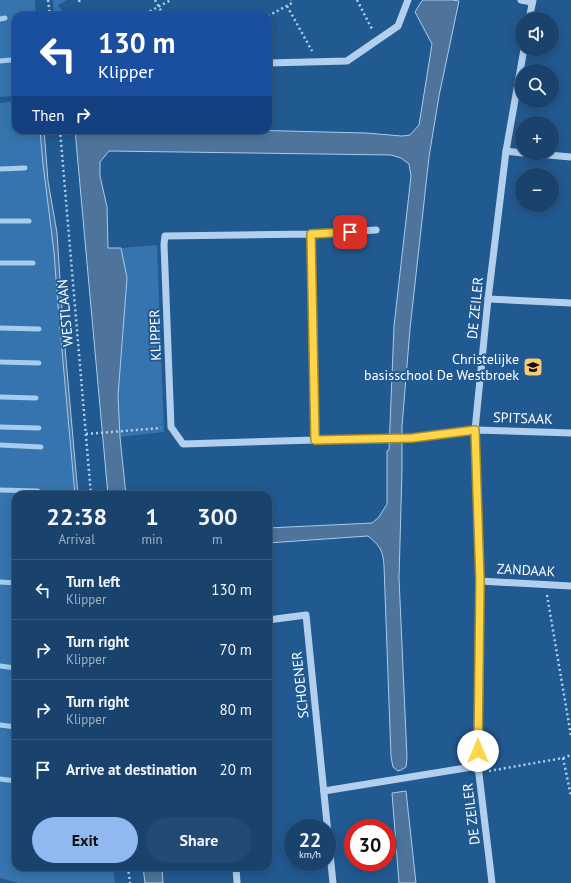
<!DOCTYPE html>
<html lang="en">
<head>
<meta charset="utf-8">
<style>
	:root { --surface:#19436d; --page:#224a72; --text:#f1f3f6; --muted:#9fb0c2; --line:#375c80; --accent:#90b9f0 }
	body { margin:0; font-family:"PT Sans",sans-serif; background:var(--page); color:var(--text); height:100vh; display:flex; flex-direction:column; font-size:15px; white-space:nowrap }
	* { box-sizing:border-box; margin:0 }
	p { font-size:13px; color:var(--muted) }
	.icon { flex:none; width:22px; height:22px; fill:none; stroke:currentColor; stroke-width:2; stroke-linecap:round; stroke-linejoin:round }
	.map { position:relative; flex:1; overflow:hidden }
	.panel { position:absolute; left:12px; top:491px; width:260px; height:380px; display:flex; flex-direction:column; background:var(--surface); border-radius:12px; box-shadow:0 2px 10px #0003,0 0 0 1px var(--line) }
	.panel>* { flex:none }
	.guide { position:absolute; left:12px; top:12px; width:260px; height:122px; border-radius:12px; box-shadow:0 2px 10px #0003,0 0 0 1px var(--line); background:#1a4fa0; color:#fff; overflow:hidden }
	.fabs { position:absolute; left:515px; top:12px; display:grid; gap:8px }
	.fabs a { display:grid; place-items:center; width:44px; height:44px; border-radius:50%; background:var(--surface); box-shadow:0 2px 10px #0003,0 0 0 1px var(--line); font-size:20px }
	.speed { position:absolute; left:284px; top:819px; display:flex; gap:8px; font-size:20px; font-weight:700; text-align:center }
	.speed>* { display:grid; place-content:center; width:52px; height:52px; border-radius:50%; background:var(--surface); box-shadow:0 2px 10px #0003,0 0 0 1px var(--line); line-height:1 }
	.speed small { font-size:10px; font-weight:400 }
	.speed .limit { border:6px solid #d22; background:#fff; color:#111 }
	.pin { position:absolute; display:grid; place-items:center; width:34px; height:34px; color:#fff; margin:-17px; border-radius:8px; box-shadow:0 2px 6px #0006 }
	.me { position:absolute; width:44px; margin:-22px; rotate:0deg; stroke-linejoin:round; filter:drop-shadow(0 0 3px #0008) }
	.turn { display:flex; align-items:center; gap:14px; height:84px; padding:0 20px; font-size:18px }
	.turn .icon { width:52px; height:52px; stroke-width:2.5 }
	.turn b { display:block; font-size:28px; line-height:34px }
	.then { display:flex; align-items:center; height:38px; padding:0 20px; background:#0003; gap:8px; font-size:15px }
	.eta { display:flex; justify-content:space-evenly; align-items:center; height:68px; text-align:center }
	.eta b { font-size:24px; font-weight:700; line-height:28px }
	.button { display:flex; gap:8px; margin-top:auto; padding:8px 20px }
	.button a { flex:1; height:46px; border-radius:24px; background:var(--accent); color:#111; font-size:16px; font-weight:700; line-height:46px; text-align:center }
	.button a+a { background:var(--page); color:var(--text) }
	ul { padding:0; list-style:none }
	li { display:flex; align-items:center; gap:12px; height:60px; padding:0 20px; border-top:1px solid var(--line) }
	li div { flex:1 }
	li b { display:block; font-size:15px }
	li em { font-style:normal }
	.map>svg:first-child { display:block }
	.green { fill:#3574ae }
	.water { fill:#4e749c; stroke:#a6ccee }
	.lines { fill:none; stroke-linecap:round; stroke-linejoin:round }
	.stream { stroke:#a6ccee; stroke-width:5 }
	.path { stroke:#b2d0ed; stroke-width:2.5; stroke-dasharray:2 3; stroke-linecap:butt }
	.minor { stroke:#b2d0ed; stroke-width:7 }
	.route-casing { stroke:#a68a30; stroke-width:10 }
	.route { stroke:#ffd54a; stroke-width:7 }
	.labels { text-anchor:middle; stroke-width:4; stroke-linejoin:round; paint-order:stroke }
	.street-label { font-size:14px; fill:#fff; stroke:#215991 }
	.poi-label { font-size:14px; fill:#fff; stroke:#215991; text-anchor:end }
</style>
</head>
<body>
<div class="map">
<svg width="571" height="883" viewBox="0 0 571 883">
	<rect width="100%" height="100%" fill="#215991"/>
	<g class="green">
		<polygon points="0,0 35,0 36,16 16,16 16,96 0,97"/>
		<polygon points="53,0 67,0 58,5 65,16 54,16"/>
		<polygon points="16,101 16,130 40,130 43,164 54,252 58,306 75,495 16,495 16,867 113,867 115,883 18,883 0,878 0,103"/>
		<polygon points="157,245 164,432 120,437 118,396 127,278 121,248"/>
	</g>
	<g class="water">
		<path d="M 423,0 L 452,0 L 459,1 L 439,96 L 429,157 L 410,329 L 402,426 L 402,470 L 399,578 L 407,758 L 406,767 L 401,770 L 398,771 L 393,767 L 391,757 L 384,566 C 383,550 380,546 368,536 L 268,543 L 268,528 L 372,523 L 379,517 L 387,504 L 387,451 L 389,450 L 394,326 L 411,176 L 409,164 L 401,158 L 391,155 L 109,151 L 100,162 L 100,176 L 107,207 L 108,248 L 121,248 L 127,278 L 118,396 L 120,437 L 126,495 L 108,495 L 75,130 L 246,130 L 366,133 L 402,136 L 410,135 L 419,125 L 432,44 L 415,12 L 421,2 Z"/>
		<polygon points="40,130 44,130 48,181 57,233 63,325 78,495 75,495 58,306 54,252 43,164"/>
		<polygon points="406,791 416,883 399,883 392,793"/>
		<polygon points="143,867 162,867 163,883 145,883"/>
	</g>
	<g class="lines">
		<g class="stream">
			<polyline points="0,19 5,18"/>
			<polyline points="0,61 11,60"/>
			<polyline points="0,169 25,168"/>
			<polyline points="0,221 29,221"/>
			<polyline points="0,263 33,263"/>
			<polyline points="0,328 39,329"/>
			<polyline points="0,362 39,363"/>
			<polyline points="0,397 36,398"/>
			<polyline points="0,427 39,428"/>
			<polyline points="0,445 41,447"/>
			<polyline points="0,490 38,491"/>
			<polyline points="0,582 16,583"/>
			<polyline points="0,666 16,668"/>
			<polyline points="0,725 16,727"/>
			<polyline points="0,779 16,781"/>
		</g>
		<g class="path">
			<polyline points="48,0 50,16"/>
			<polyline points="79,0 80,4"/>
			<polyline points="155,0 164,16"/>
			<polyline points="357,0 373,31"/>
			<polyline points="287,6 312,51"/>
			<polyline points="141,16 171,0"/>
			<polyline points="268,16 292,3 291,0"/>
			<polyline points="60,130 91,495"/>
			<polyline points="86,434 161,428"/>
			<polyline points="547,595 571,736"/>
			<polyline points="563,758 571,796"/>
			<polyline points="489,771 563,758 571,755"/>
			<polyline points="128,867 130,883"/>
		</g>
		<g class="minor">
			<polyline points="521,0 532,2"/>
			<polyline points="529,19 533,0"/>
			<polyline points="268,63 347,61 398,26 408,0"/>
			<polyline points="506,151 522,153"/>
			<polyline points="526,153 571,157"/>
			<polyline points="311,234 315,440 183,444 171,427 164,244 165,236 311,234 376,230"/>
			<polyline points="488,299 571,303"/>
			<polyline points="315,440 411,438 475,430 571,433"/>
			<polyline points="480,581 571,586"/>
			<polyline points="268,620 306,615 333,883"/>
			<polyline points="324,791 478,766"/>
			<polyline points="236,867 237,883"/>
			<polyline points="492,883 478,766 480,581 475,430 488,299 506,151 524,49"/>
		</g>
	</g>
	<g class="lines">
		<defs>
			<polyline id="route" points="350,232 311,234 315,440 412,438 475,430 480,581 478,751"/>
		</defs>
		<use href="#route" class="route-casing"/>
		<use href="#route" class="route"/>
	</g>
	<defs>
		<symbol id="school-square" viewBox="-11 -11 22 22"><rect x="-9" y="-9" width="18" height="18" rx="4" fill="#f9c973" stroke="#215991"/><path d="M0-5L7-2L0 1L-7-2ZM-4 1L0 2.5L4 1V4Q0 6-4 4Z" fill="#111"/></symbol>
	</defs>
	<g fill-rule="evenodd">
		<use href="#school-square" x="522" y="356" width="22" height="22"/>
	</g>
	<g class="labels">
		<g class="street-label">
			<text transform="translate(475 308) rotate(-84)" y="5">DE ZEILER</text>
			<text transform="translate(65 313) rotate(-95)" y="5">WESTLAAN</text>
			<text transform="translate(155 335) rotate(-92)" y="5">KLIPPER</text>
			<text transform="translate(523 418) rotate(2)" y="5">SPITSAAK</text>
			<text transform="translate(526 570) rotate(3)" y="5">ZANDAAK</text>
			<text transform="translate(300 685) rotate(-96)" y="5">SCHOENER</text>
			<text transform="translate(471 814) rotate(-97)" y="5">DE ZEILER</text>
		</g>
		<g class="poi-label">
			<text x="519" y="364">Christelijke<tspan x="519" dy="16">basisschool De Westbroek</tspan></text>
		</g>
	</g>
</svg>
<div class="fabs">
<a><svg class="icon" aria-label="sound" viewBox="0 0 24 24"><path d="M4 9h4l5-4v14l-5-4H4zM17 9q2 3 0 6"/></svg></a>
<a><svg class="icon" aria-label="search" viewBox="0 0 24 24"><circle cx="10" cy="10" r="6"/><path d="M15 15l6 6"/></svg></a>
<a>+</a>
<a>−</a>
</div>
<div class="speed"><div>22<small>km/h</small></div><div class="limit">30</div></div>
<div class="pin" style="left:350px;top:232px;background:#d93025"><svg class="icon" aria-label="arrive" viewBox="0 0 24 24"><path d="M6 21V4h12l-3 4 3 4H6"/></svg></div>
<svg class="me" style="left:478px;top:751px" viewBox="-20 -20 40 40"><circle r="19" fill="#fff"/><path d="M0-13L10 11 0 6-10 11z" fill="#ffd54a"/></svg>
<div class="guide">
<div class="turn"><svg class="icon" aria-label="left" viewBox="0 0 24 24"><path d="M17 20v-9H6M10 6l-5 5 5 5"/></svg><div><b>130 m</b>Klipper</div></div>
<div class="then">Then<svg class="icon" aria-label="right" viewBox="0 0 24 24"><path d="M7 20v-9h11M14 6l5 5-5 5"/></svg></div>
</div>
<section class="panel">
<div class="eta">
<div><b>22:38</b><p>Arrival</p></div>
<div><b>1</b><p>min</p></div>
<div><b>300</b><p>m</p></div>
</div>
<ul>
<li><svg class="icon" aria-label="left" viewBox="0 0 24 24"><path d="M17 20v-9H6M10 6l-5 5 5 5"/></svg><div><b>Turn left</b><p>Klipper</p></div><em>130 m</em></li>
<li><svg class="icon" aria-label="right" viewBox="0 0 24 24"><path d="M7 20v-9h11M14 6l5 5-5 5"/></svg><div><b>Turn right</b><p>Klipper</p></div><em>70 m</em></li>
<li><svg class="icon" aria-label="right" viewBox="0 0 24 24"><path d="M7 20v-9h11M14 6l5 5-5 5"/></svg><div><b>Turn right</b><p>Klipper</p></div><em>80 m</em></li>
<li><svg class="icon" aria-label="arrive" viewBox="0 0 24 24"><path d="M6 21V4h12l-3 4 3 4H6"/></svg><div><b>Arrive at destination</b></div><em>20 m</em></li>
</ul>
<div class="button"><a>Exit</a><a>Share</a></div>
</section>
</div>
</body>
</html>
